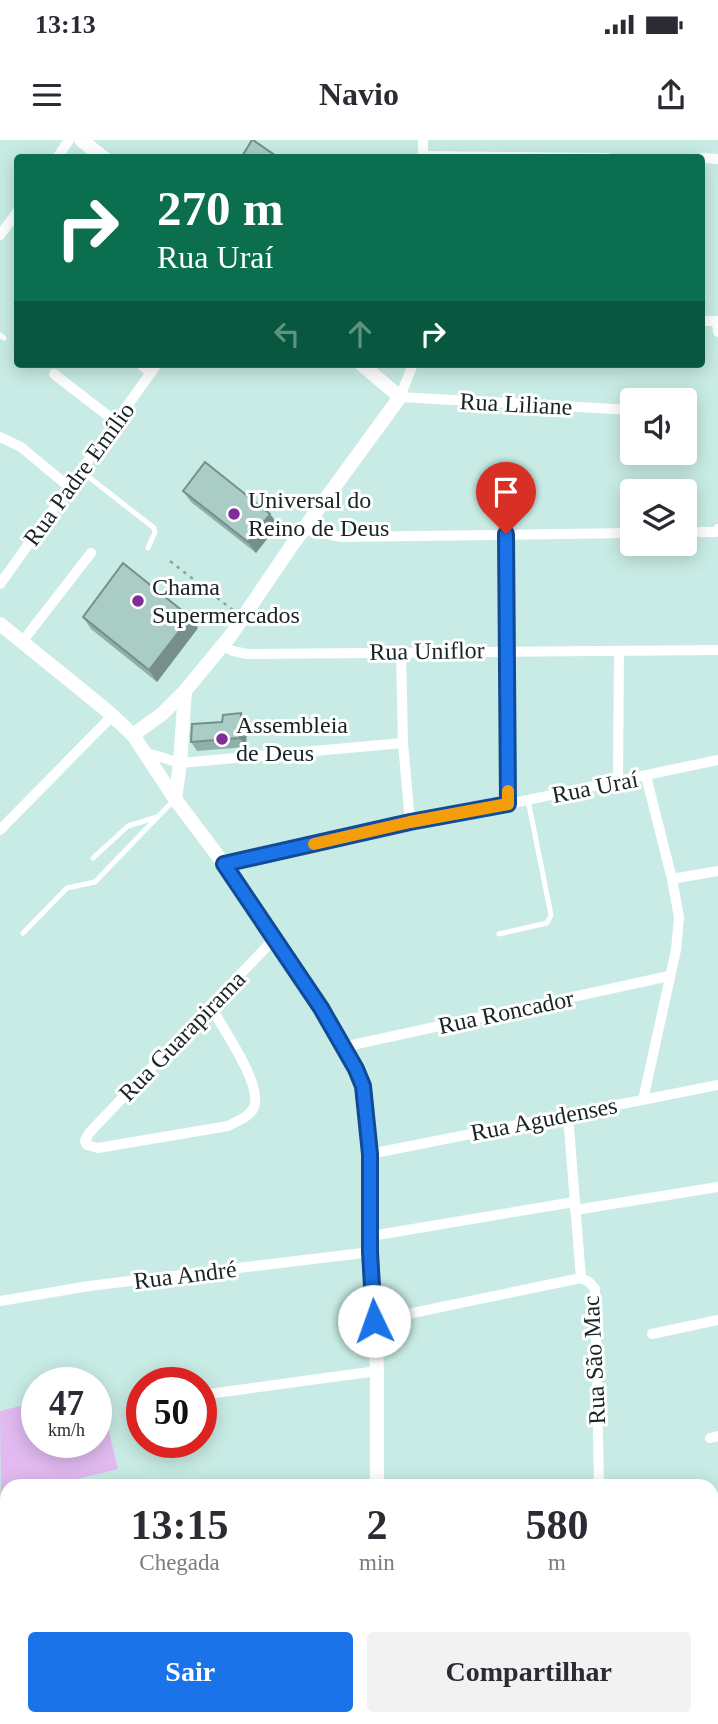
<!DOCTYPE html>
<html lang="pt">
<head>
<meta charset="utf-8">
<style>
	:root { --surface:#fff; --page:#f2f2f3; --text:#2b2b33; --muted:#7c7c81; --accent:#1a73e8 }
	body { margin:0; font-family:"Times New Roman",serif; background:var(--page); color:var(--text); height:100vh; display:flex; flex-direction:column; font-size:26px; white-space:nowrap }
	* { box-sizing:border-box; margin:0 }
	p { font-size:23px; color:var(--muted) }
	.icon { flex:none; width:38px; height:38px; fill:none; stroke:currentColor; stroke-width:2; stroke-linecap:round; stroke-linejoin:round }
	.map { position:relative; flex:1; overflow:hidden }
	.sheet { position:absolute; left:0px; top:1339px; width:719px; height:247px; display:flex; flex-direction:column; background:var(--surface); border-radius:21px 21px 0 0; box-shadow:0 4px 18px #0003 }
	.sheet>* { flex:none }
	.guide { position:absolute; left:14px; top:14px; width:691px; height:214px; border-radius:7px; box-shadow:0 4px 18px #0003; background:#0b6e4f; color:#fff; overflow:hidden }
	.controls { position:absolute; left:620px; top:248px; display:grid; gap:14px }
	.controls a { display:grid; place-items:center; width:77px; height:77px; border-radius:7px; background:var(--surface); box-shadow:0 4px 18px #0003; font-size:35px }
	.speed { position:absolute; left:21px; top:1227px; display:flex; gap:14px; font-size:35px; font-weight:700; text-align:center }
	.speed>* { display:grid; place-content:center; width:91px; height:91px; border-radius:50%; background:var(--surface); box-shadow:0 4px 18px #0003; line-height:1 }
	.speed small { font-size:18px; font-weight:400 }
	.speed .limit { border:10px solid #d22; background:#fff; color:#111 }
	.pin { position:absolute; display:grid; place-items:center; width:60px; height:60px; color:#fff; margin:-72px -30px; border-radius:50% 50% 50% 0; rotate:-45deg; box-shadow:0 0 7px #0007 }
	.pin .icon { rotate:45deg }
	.me { position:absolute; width:77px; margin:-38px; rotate:357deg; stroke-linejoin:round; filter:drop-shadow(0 0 5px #0008) }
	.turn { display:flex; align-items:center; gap:24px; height:147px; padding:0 28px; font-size:32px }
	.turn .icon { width:91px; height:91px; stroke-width:2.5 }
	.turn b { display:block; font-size:49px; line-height:60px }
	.lanes { display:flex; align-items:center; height:66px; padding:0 28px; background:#0003; justify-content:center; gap:35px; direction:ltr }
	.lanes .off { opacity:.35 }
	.eta { display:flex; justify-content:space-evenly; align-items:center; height:119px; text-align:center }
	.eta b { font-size:42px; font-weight:700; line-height:49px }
	.cta { display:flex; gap:14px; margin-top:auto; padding:14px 28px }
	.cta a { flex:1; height:80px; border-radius:7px; background:var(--accent); color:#fff; font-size:28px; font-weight:700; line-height:80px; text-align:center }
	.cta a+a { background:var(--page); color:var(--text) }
	.status { display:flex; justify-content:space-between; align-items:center; height:49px; padding:0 35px; background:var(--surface); direction:ltr }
	.status svg { height:19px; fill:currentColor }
	header { display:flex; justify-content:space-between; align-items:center; height:91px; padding:0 28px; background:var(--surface); font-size:32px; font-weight:700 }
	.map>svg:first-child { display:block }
	.green { fill:#e2baf1 }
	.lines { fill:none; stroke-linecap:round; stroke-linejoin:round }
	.path { stroke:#8aa5a0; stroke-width:2.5; stroke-dasharray:3.5 5; stroke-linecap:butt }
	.service { stroke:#fff; stroke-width:5 }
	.minor { stroke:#fff; stroke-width:10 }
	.secondary { stroke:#fff; stroke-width:14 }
	.primary { stroke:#fff; stroke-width:16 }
	.wall { fill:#91afa9 }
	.shaded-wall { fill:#768f8a }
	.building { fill:#a9ccc5; stroke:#768f8a; stroke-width:2 }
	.route-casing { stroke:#114b97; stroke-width:18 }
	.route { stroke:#1a73e8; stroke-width:12 }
	.slow { stroke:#f59e0b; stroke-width:12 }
	.poi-dot { fill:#802c9b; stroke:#fff; stroke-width:2.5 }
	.labels { text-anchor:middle; stroke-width:6; stroke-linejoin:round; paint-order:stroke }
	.street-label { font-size:24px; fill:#182523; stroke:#fff }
	.poi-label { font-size:24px; fill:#182523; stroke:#fff; text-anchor:start }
</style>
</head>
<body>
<div class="status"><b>13:13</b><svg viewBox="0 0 49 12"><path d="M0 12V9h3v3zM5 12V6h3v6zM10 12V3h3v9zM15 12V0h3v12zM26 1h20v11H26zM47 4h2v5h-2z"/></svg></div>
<header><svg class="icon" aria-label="menu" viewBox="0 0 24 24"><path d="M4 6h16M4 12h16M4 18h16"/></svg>Navio<svg class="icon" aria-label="share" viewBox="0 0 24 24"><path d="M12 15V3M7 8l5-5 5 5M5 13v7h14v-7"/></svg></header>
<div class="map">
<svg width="718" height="1584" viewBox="0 0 718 1584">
	<rect width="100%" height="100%" fill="#c8ece5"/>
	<polygon class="green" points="98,1246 118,1329 49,1346 7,1346 7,1356 1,1358 0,1271 37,1262 37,1302 96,1302 96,1247"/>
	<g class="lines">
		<polyline class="path" points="170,421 234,471"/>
		<g class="service">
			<polyline points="0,195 4,198"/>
			<polyline points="81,331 154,388 155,392 148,408"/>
			<polyline points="93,718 128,686 157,677"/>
			<polyline points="23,793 67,748 95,742 175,659"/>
			<polyline points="499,794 547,783 551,775 528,660"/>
			<polyline points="340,1578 341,1584"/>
		</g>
		<g class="minor">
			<polyline points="423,16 608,18"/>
			<polyline points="57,18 69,0"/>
			<polyline points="423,18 423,0"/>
			<polyline points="702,18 718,19"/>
			<polyline points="0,95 18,71"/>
			<polyline points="702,181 718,181"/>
			<polyline points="717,181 718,192"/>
			<polyline points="140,224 151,233"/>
			<polyline points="413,224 400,257 632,270"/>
			<polyline points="54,234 116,282"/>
			<polyline points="0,297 21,307 69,347"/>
			<polyline points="304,389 341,397 632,393"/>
			<polyline points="684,392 716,392 718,389"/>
			<polyline points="506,394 508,664"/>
			<polyline points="0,444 157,224"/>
			<polyline points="22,502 91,413"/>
			<polyline points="222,506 233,511 247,514 718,510"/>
			<polyline points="401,511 403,603 410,682"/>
			<polyline points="144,612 180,623 403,603"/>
			<polyline points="618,641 619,512"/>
			<polyline points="0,690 112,576"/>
			<polyline points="224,724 410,682 508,664 718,620"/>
			<polyline points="672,739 718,731"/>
			<path d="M 211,867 C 222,887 263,945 254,967 C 250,977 237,981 228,986 L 98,1008 L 87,1005 L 85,1001 L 89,993 L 274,799"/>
			<polyline points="343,907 669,836"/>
			<polyline points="643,960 676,810 679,777 672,739 646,636"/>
			<polyline points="568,975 581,1138 589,1142 595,1149 599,1346"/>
			<polyline points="370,1014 718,945"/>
			<polyline points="575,1070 718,1047"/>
			<polyline points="371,1096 574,1062"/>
			<polyline points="0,1161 89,1146 371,1112"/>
			<polyline points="374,1181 581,1138"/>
			<polyline points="652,1194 718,1180"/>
			<polyline points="201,1255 377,1231"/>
			<polyline points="134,1264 142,1263"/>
			<polyline points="710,1298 718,1296"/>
			<polyline points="712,1408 718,1407"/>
		</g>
		<g class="secondary">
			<polyline points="81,0 104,18"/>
			<polyline points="0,484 105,569 133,595 175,659 224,724 321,868 356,929 363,946 370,1014 371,1112 377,1231 377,1346"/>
			<polyline points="133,595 162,574 185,551 231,495 292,405 400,257 361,224"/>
			<polyline points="175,659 180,623 185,551"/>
			<polyline points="378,1578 378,1584"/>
			<polyline points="578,1578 580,1584"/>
		</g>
		<g class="primary">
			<polyline points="712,1543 718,1542"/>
			<polyline points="510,1584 539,1578"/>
		</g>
	</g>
	<g class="wall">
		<polygon points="183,351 270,374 278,385 256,413 191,362"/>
		<polygon points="83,477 198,488 157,542 91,489"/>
		<polygon points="222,582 247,582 246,607 197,611 191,602"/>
	</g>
	<g class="shaded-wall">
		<polygon points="270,374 278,385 256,413 248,402"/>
		<polygon points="190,477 198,488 157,542 149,530"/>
		<polygon points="241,573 247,582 246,607 240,598"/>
	</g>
	<g class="building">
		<polygon points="252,0 253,0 279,18 241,18"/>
		<polygon points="205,322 270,374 248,402 183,351"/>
		<polygon points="123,423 190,477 149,530 83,477"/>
		<polygon points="241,573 240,598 191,602 192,584 222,582 223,575"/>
		<rect x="309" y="1578" width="16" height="6"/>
	</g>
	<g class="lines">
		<defs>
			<polyline id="route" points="374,1181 370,1112 370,1014 363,946 356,929 321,868 224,724 410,682 508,664 506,394"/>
		</defs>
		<use href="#route" class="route-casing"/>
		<use href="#route" class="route"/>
		<polyline class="slow" points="314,704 410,682 508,664 508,651"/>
	</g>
	<g class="poi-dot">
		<circle cx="234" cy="374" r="7"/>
		<circle cx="138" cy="461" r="7"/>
		<circle cx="222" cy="599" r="7"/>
	</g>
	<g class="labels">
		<g class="street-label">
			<text transform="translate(516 264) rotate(3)" y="8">Rua Liliane</text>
			<text transform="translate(79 334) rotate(-54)" y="8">Rua Padre Emílio</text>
			<text transform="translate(427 511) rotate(-1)" y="8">Rua Uniflor</text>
			<text transform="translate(595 647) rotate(-11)" y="8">Rua Uraí</text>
			<text transform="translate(506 872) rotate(-12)" y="8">Rua Roncador</text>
			<text transform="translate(182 896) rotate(-46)" y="8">Rua Guarapirama</text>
			<text transform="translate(544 979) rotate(-11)" y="8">Rua Agudenses</text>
			<text transform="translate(185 1135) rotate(-7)" y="8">Rua André</text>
			<text transform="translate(594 1220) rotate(-93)" y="8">Rua São Mac</text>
		</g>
		<g class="poi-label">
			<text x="248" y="368">Universal do<tspan x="248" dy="28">Reino de Deus</tspan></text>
			<text x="152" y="455">Chama<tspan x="152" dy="28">Supermercados</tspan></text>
			<text x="236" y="593">Assembleia<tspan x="236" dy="28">de Deus</tspan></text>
		</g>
	</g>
</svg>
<div class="controls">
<a><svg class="icon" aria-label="sound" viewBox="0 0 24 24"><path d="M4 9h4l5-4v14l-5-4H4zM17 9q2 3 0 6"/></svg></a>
<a><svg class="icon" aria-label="layers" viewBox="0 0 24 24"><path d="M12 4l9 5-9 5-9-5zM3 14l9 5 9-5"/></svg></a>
</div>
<div class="speed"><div>47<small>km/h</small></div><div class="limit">50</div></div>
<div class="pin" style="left:506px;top:394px;background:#d93025"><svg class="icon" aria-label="arrive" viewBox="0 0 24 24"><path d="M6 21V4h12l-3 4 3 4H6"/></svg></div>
<svg class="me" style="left:374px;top:1181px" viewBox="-20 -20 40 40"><circle r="19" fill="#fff"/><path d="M0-13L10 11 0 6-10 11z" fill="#1a73e8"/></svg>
<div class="guide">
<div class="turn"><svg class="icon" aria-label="right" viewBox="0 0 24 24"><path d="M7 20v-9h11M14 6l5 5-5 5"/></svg><div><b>270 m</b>Rua Uraí</div></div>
<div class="lanes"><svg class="icon off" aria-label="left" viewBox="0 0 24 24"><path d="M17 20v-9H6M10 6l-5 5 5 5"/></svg><svg class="icon off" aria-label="ahead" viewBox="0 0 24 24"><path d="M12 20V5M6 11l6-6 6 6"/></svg><svg class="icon" aria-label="right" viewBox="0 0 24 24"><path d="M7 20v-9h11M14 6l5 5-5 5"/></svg></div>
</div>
<section class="sheet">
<div class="eta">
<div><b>13:15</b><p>Chegada</p></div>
<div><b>2</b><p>min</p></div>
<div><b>580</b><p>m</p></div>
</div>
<div class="cta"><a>Sair</a><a>Compartilhar</a></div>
</section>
</div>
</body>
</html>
